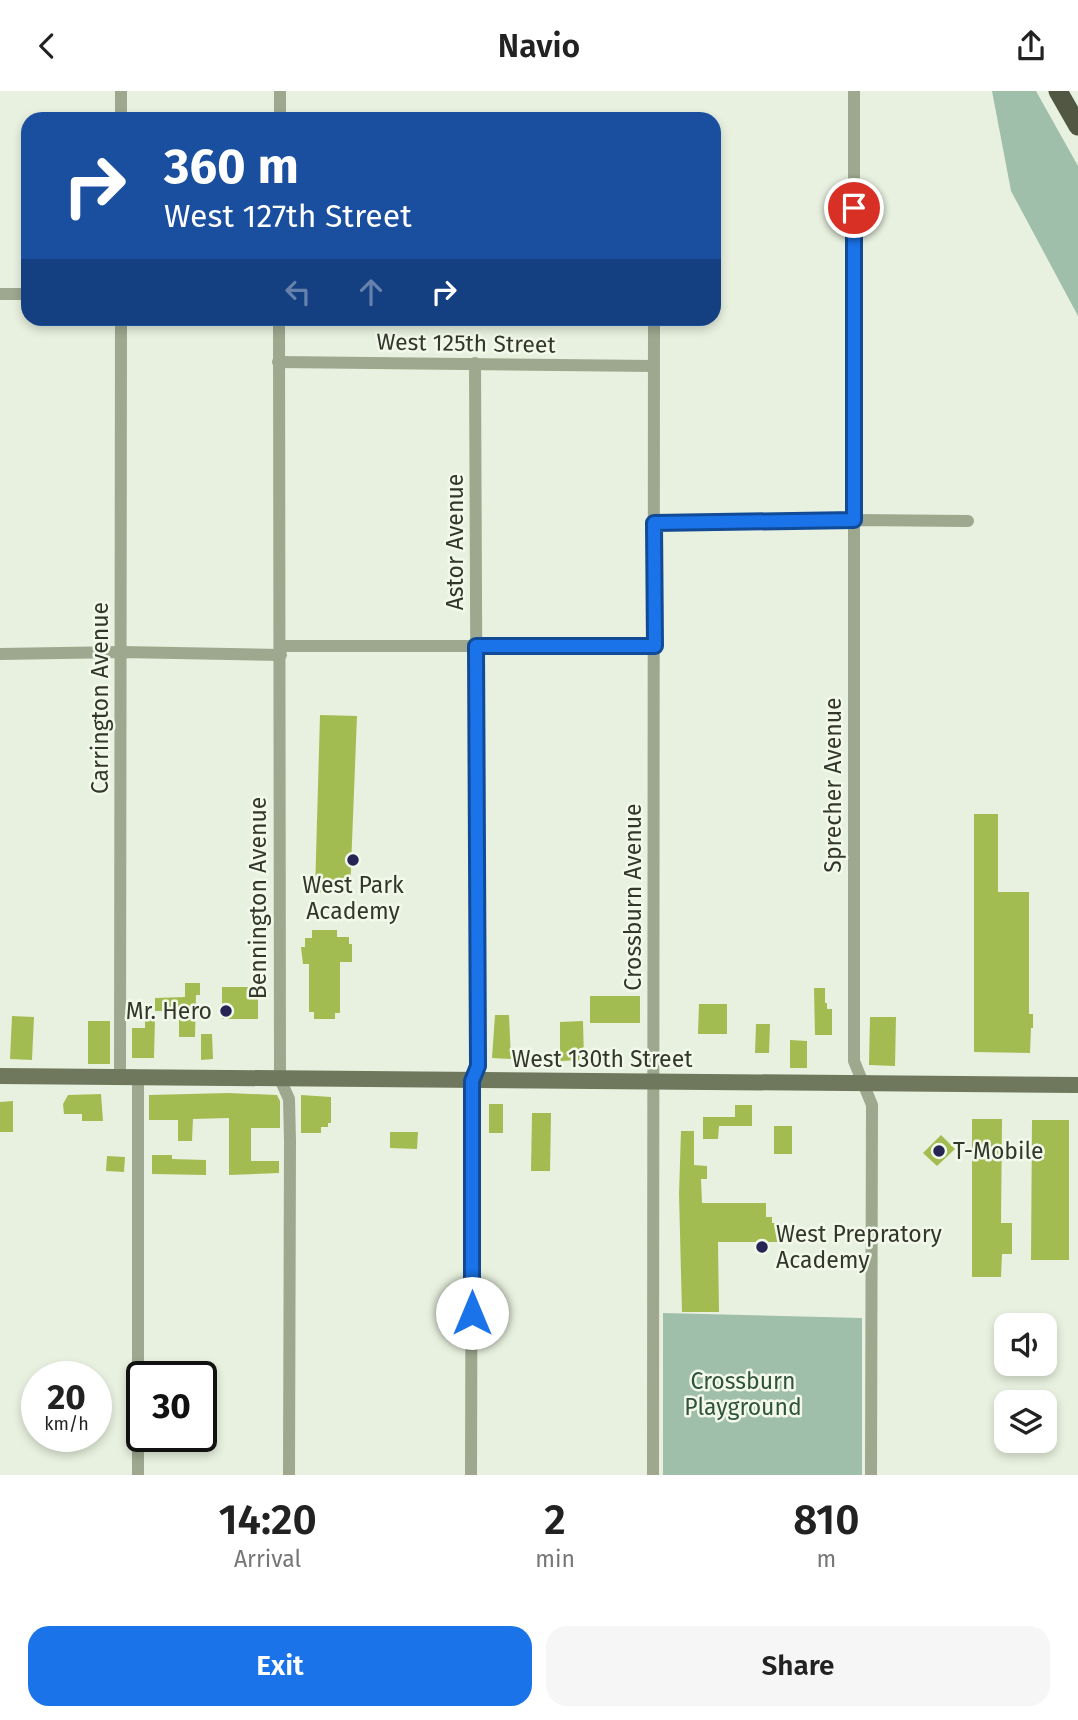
<!DOCTYPE html>
<html lang="en">
<head>
<meta charset="utf-8">
<style>
	:root { --surface:#fff; --page:#f6f6f6; --text:#222; --muted:#767676; --accent:#1a73e8 }
	body { margin:0; font-family:"Fira Sans",sans-serif; background:var(--page); color:var(--text); height:100vh; display:flex; flex-direction:column; font-size:26px; white-space:nowrap }
	* { box-sizing:border-box; margin:0 }
	p { font-size:23px; color:var(--muted) }
	.icon { flex:none; width:38px; height:38px; fill:none; stroke:currentColor; stroke-width:2; stroke-linecap:round; stroke-linejoin:round }
	.map { position:relative; height:1384px; overflow:hidden }
	.details { display:flex; flex-direction:column; background:var(--surface); flex:1 }
	.details>* { flex:none }
	.guide { position:absolute; left:21px; top:21px; width:700px; height:214px; border-radius:21px; box-shadow:0 4px 10px #0003; background:#1a4fa0; color:#fff; overflow:hidden }
	.fabs { position:absolute; left:994px; top:1222px; display:grid; gap:14px }
	.fabs a { display:grid; place-items:center; width:63px; height:63px; border-radius:14px; background:var(--surface); box-shadow:0 4px 10px #0003; font-size:35px }
	.speed { position:absolute; left:21px; top:1270px; display:flex; gap:14px; font-size:35px; font-weight:700; text-align:center }
	.speed>* { display:grid; place-content:center; width:91px; height:91px; border-radius:50%; background:var(--surface); box-shadow:0 4px 10px #0003; line-height:1 }
	.speed small { font-size:18px; font-weight:400 }
	.speed .limit { border:4px solid #111; border-radius:10px; background:#fff; color:#111 }
	.pin { position:absolute; display:grid; place-items:center; width:60px; height:60px; color:#fff; margin:-30px; border:4px solid #fff; border-radius:50%; box-shadow:0 2px 7px #0007 }
	.me { position:absolute; width:77px; margin:-38px; rotate:0deg; stroke-linejoin:round; filter:drop-shadow(0 0 5px #0008) }
	.turn { display:flex; align-items:center; gap:24px; height:147px; padding:0 28px; font-size:32px }
	.turn .icon { width:91px; height:91px; stroke-width:2.5 }
	.turn b { display:block; font-size:49px; line-height:60px }
	.lanes { display:flex; align-items:center; height:66px; padding:0 28px; background:#0003; justify-content:center; gap:35px; direction:ltr }
	.lanes .off { opacity:.35 }
	.eta { display:flex; justify-content:space-evenly; align-items:center; height:119px; text-align:center }
	.eta b { font-size:42px; font-weight:600; line-height:49px }
	.action { display:flex; gap:14px; margin-top:auto; padding:14px 28px }
	.action a { flex:1; height:80px; border-radius:21px; background:var(--accent); color:#fff; font-size:28px; font-weight:600; line-height:80px; text-align:center }
	.action a+a { background:var(--page); color:var(--text) }
	header { display:flex; justify-content:space-between; align-items:center; height:91px; padding:0 28px; background:var(--surface); font-size:32px; font-weight:600 }
	.map>svg:first-child { display:block }
	.green { fill:#a0bfaa }
	.building { fill:#a3bc52 }
	.lines { fill:none; stroke-linecap:round; stroke-linejoin:round }
	.minor { stroke:#9da88f; stroke-width:12 }
	.major { stroke:#6f775d; stroke-width:16 }
	.highway { stroke:#515742; stroke-width:19 }
	.route-casing { stroke:#114b97; stroke-width:18 }
	.route { stroke:#1a73e8; stroke-width:12 }
	.poi-dot { fill:#262355; stroke:#f2f9eb; stroke-width:2.5 }
	.labels { text-anchor:middle; stroke-width:5; stroke-linejoin:round; paint-order:stroke }
	.street-label { font-size:23px; fill:#33372a; stroke:#f2f9eb }
	.poi-label { font-size:23px; fill:#33372a; stroke:#f2f9eb; text-anchor:start }
	.park-label { font-size:23px; fill:#30533c; stroke:#f2f9eb }
</style>
</head>
<body>
<header><svg class="icon" aria-label="back" viewBox="0 0 24 24"><path d="M15 5l-7 7 7 7"/></svg>Navio<svg class="icon" aria-label="share" viewBox="0 0 24 24"><path d="M12 15V3M7 8l5-5 5 5M5 13v7h14v-7"/></svg></header>
<div class="map">
<svg width="1078" height="1384" viewBox="0 0 1078 1384">
	<rect width="100%" height="100%" fill="#e8f1df"/>
	<g class="green">
		<polygon points="992,0 1036,0 1078,75 1078,225 1011,100"/>
		<polygon points="663,1222 862,1227 862,1384 663,1384"/>
	</g>
	<g class="building">
		<polygon points="320,624 357,625 350,802 315,801"/>
		<polygon points="974,723 998,723 998,801 1029,801 1029,923 1033,923 1033,937 1031,937 1030,962 974,961"/>
		<polygon points="312,839 337,839 337,846 349,846 349,853 352,853 352,871 340,871 340,922 335,922 335,928 314,928 314,921 309,921 309,873 303,873 301,856 305,856 305,847 312,847"/>
		<polygon points="185,892 200,892 200,904 196,904 195,946 179,946 179,920 155,920 155,907 185,906"/>
		<rect x="222" y="896" width="36" height="32"/>
		<polygon points="814,897 825,897 825,912 827,912 827,918 832,918 832,944 815,944"/>
		<rect x="590" y="905" width="50" height="27"/>
		<polygon points="699,913 727,913 727,943 698,943"/>
		<polygon points="495,924 509,924 511,968 492,967"/>
		<polygon points="12,925 34,926 32,969 10,968"/>
		<polygon points="870,926 896,926 895,975 869,974"/>
		<polygon points="145,927 155,927 154,967 132,967 132,937 145,937"/>
		<rect x="88" y="930" width="22" height="43"/>
		<polygon points="583,930 584,969 560,970 560,931"/>
		<polygon points="756,933 770,933 769,962 755,962"/>
		<polygon points="201,943 212,943 213,968 201,969"/>
		<polygon points="790,949 807,950 807,977 790,977"/>
		<polygon points="229,1002 277,1004 280,1010 280,1037 251,1037 251,1070 279,1070 279,1082 229,1084 229,1027 193,1028 192,1050 178,1050 178,1029 149,1029 149,1004"/>
		<polygon points="101,1003 103,1030 82,1030 82,1023 64,1023 63,1013 68,1004"/>
		<polygon points="301,1004 331,1006 331,1032 328,1032 328,1036 321,1036 321,1042 301,1042"/>
		<polygon points="13,1010 13,1041 0,1041 0,1011"/>
		<rect x="489" y="1013" width="14" height="29"/>
		<polygon points="735,1014 752,1014 752,1035 719,1035 718,1048 703,1048 703,1026 735,1026"/>
		<polygon points="532,1022 551,1022 550,1080 531,1080"/>
		<polygon points="972,1028 1002,1028 1001,1132 1012,1132 1012,1163 1002,1163 1001,1186 972,1186"/>
		<polygon points="1032,1029 1069,1029 1069,1169 1031,1169"/>
		<rect x="774" y="1035" width="18" height="28"/>
		<polygon points="681,1040 694,1040 694,1074 707,1075 707,1088 701,1088 702,1112 766,1112 766,1126 772,1126 772,1132 781,1132 781,1151 718,1151 719,1221 682,1221 679,1103"/>
		<polygon points="390,1041 418,1041 417,1058 390,1057"/>
		<polygon points="941,1044 955,1058 937,1075 923,1062"/>
		<polygon points="152,1064 172,1064 172,1068 206,1069 206,1084 152,1083"/>
		<polygon points="107,1065 125,1066 124,1081 106,1080"/>
	</g>
	<g class="lines">
		<g class="minor">
			<polyline points="121,0 121,28"/>
			<polyline points="280,0 280,28"/>
			<polyline points="854,0 854,970 872,1014 871,1384"/>
			<polyline points="0,203 28,203"/>
			<polyline points="279,228 280,988 289,1008 290,1050 289,1384"/>
			<polyline points="278,271 654,275"/>
			<polyline points="654,432 854,429 968,430"/>
			<polyline points="280,555 655,555"/>
			<polyline points="0,563 122,561 281,564"/>
			<polyline points="120,987 121,228"/>
			<polyline points="138,988 138,1384"/>
			<polyline points="471,1384 472,990 478,975 475,272"/>
			<polyline points="653,1384 654,228"/>
		</g>
		<polyline class="major" points="0,985 1078,994"/>
		<polyline class="highway" points="1058,0 1078,35"/>
	</g>
	<g class="lines">
		<defs>
			<polyline id="route" points="472,1222 472,990 478,975 476,555 655,555 654,432 854,429 854,117"/>
		</defs>
		<use href="#route" class="route-casing"/>
		<use href="#route" class="route"/>
	</g>
	<g class="poi-dot">
		<circle cx="353" cy="769" r="7"/>
		<circle cx="226" cy="920" r="7"/>
		<circle cx="939" cy="1060" r="7"/>
		<circle cx="762" cy="1156" r="7"/>
	</g>
	<g class="labels">
		<g class="street-label">
			<text transform="translate(466 252) rotate(1)" y="8">West 125th Street</text>
			<text transform="translate(455 451) rotate(-90)" y="8">Astor Avenue</text>
			<text transform="translate(100 607) rotate(-90)" y="8">Carrington Avenue</text>
			<text transform="translate(833 694) rotate(-90)" y="8">Sprecher Avenue</text>
			<text transform="translate(633 806) rotate(-90)" y="8">Crossburn Avenue</text>
			<text transform="translate(258 807) rotate(-90)" y="8">Bennington Avenue</text>
			<text x="602" y="976">West 130th Street</text>
		</g>
		<g class="poi-label">
			<text x="353" y="802" text-anchor="middle">West Park<tspan x="353" dy="26">Academy</tspan></text>
			<text x="212" y="928" text-anchor="end">Mr. Hero</text>
			<text x="953" y="1068">T-Mobile</text>
			<text x="776" y="1151">West Prepratory<tspan x="776" dy="26">Academy</tspan></text>
		</g>
		<g class="park-label">
			<text x="743" y="1298">Crossburn<tspan x="743" dy="26">Playground</tspan></text>
		</g>
	</g>
</svg>
<div class="fabs">
<a><svg class="icon" aria-label="sound" viewBox="0 0 24 24"><path d="M4 9h4l5-4v14l-5-4H4zM17 9q2 3 0 6"/></svg></a>
<a><svg class="icon" aria-label="layers" viewBox="0 0 24 24"><path d="M12 4l9 5-9 5-9-5zM3 14l9 5 9-5"/></svg></a>
</div>
<div class="speed"><div>20<small>km/h</small></div><div class="limit">30</div></div>
<div class="pin" style="left:854px;top:117px;background:#d93025"><svg class="icon" aria-label="arrive" viewBox="0 0 24 24"><path d="M6 21V4h12l-3 4 3 4H6"/></svg></div>
<svg class="me" style="left:472px;top:1222px" viewBox="-20 -20 40 40"><circle r="19" fill="#fff"/><path d="M0-13L10 11 0 6-10 11z" fill="#1a73e8"/></svg>
<div class="guide">
<div class="turn"><svg class="icon" aria-label="right" viewBox="0 0 24 24"><path d="M7 20v-9h11M14 6l5 5-5 5"/></svg><div><b>360 m</b>West 127th Street</div></div>
<div class="lanes"><svg class="icon off" aria-label="left" viewBox="0 0 24 24"><path d="M17 20v-9H6M10 6l-5 5 5 5"/></svg><svg class="icon off" aria-label="ahead" viewBox="0 0 24 24"><path d="M12 20V5M6 11l6-6 6 6"/></svg><svg class="icon" aria-label="right" viewBox="0 0 24 24"><path d="M7 20v-9h11M14 6l5 5-5 5"/></svg></div>
</div>
</div>
<section class="details">
<div class="eta">
<div><b>14:20</b><p>Arrival</p></div>
<div><b>2</b><p>min</p></div>
<div><b>810</b><p>m</p></div>
</div>
<div class="action"><a>Exit</a><a>Share</a></div>
</section>
</body>
</html>
